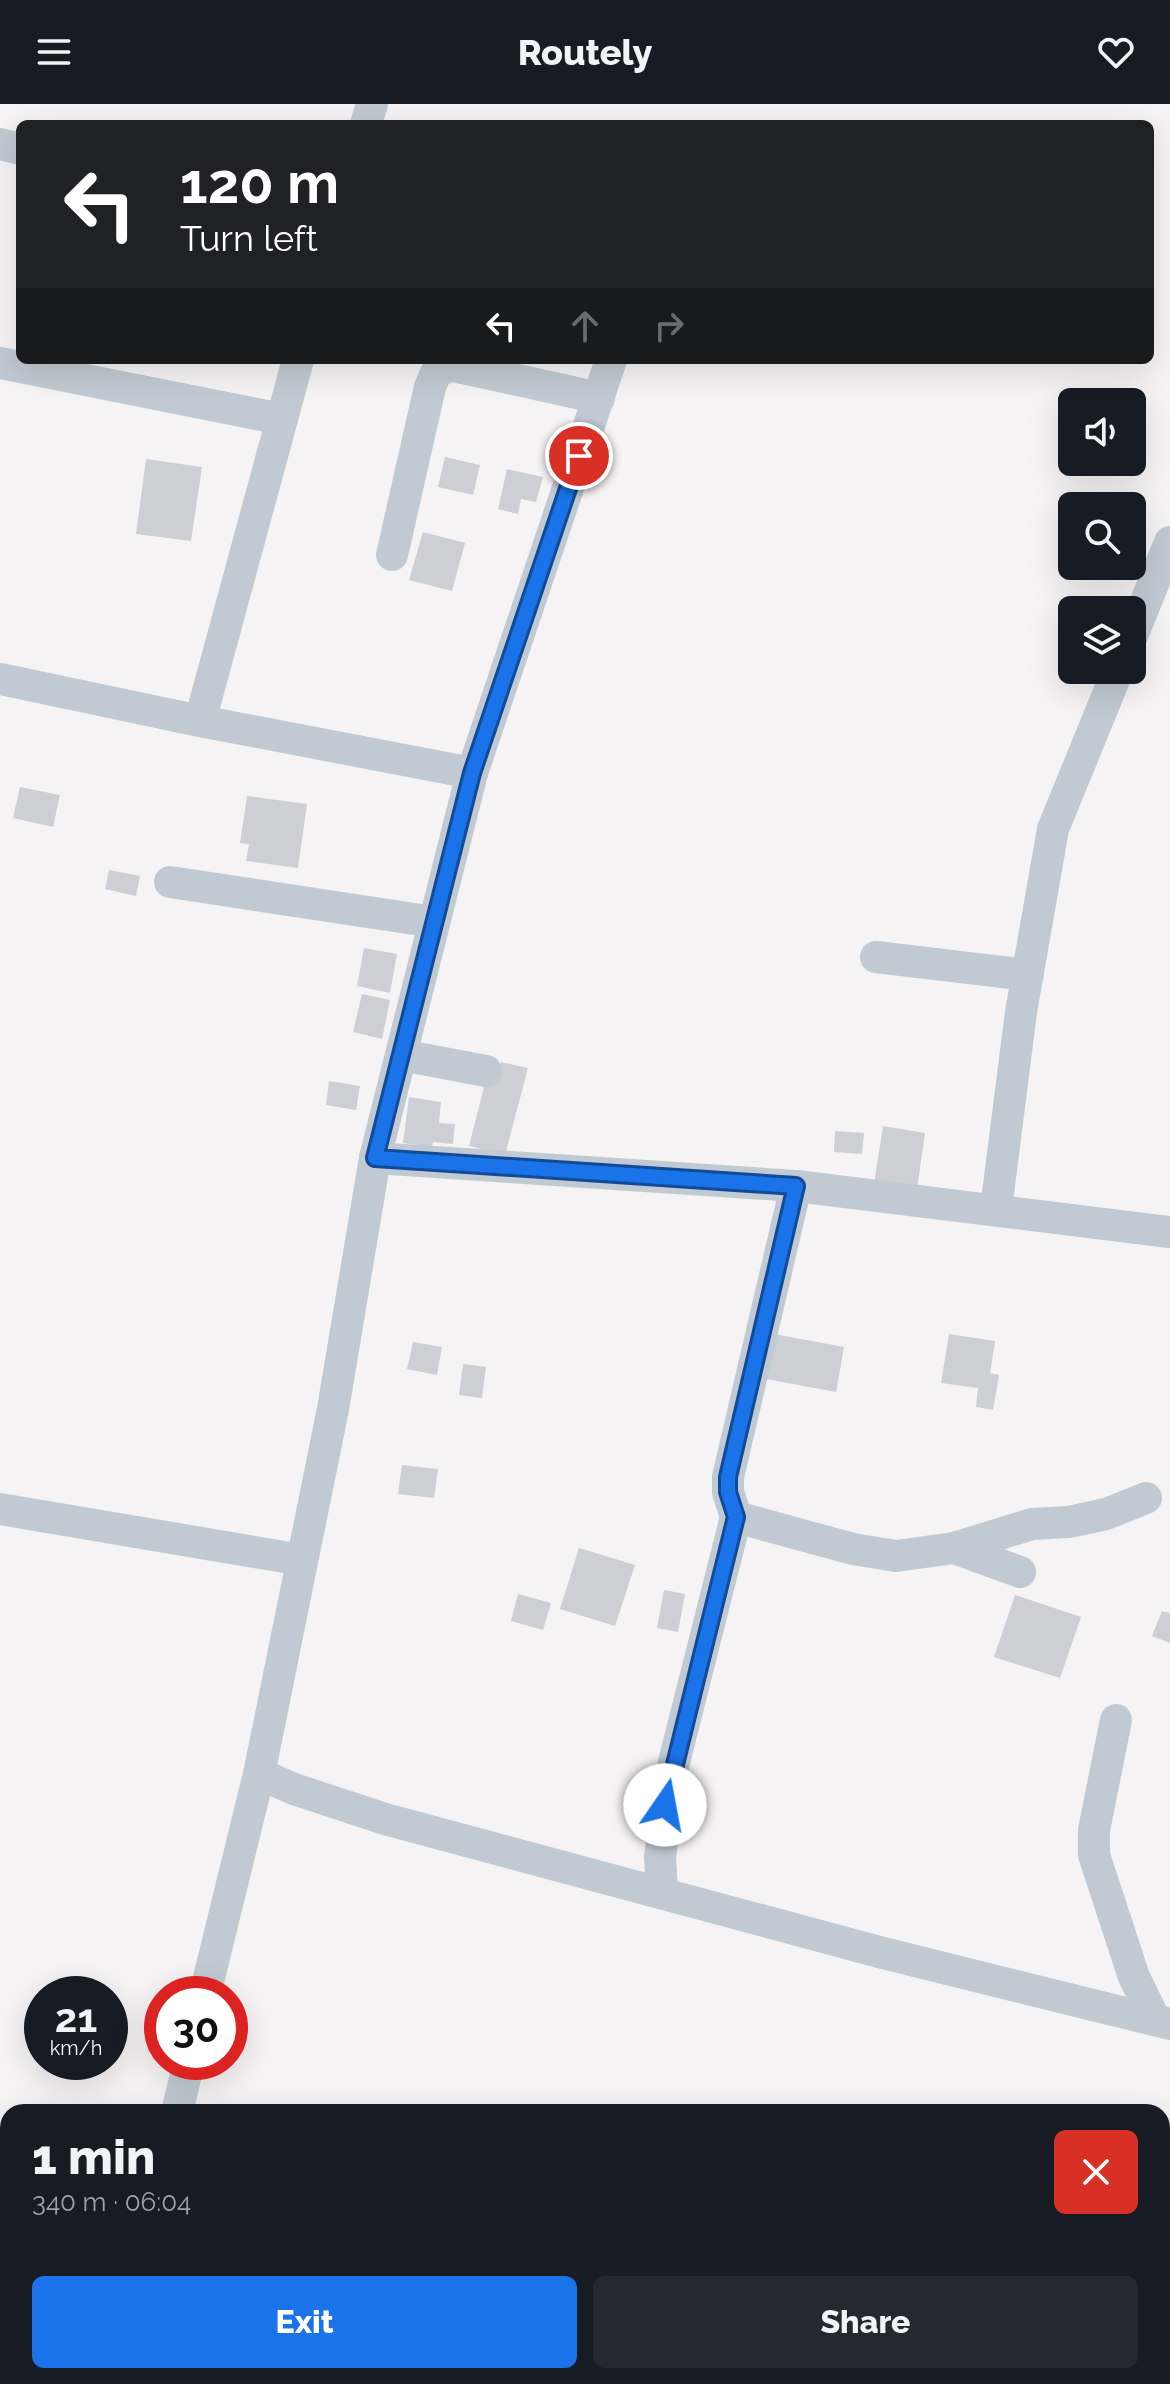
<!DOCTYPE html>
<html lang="en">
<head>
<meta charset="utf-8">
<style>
	:root { --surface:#171b24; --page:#242831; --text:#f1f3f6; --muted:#9ea1a6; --accent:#1a73e8 }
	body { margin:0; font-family:Raleway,sans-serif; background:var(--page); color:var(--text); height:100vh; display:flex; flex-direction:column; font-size:30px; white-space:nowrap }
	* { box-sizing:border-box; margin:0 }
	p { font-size:26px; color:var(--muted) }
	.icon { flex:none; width:44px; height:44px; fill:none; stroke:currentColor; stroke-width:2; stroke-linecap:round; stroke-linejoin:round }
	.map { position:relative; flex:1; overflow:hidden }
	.sheet { position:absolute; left:0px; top:2000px; width:1170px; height:280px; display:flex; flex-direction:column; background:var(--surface); border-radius:24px 24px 0 0; box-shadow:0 8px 32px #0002 }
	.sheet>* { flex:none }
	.guide { position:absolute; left:16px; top:16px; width:1138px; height:244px; border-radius:12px; box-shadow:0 8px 32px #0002; background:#202124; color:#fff; overflow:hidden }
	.controls { position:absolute; left:1058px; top:284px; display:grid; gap:16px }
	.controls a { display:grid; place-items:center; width:88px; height:88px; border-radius:12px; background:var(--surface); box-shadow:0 8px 32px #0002; font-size:40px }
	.speed { position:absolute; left:24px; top:1872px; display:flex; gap:16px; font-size:40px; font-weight:700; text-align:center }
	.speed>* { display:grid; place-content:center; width:104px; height:104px; border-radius:50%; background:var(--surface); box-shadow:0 8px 32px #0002; line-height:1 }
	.speed small { font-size:20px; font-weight:400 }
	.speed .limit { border:12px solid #d22; background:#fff; color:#111 }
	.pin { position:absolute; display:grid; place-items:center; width:68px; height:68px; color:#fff; margin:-34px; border:4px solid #fff; border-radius:50%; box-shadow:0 2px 8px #0007 }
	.me { position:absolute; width:88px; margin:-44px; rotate:12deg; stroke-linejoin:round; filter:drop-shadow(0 0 6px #0008) }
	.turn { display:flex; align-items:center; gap:28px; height:168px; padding:0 32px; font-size:36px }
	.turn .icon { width:104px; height:104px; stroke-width:2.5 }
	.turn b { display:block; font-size:56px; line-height:68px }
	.lanes { display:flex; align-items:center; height:76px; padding:0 32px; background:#0003; justify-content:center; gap:40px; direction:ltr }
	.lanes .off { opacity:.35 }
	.round { display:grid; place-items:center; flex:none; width:84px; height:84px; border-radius:12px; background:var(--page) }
	.summary { display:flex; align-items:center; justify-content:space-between; height:136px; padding:0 32px }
	h1 { font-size:48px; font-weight:800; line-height:60px }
	.action { display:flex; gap:16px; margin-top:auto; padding:16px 32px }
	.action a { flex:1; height:92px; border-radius:12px; background:var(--accent); color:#fff; font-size:32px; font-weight:800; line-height:92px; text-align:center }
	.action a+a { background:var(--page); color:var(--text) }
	header { display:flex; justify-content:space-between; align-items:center; height:104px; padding:0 32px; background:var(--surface); font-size:36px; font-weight:800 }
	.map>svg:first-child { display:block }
	.building { fill:#cdcfd5 }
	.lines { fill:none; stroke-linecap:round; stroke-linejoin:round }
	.minor { stroke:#c1cad2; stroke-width:32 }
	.route-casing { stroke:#114b97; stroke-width:20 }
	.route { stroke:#1a73e8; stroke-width:14 }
</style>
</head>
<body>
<header><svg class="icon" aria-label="menu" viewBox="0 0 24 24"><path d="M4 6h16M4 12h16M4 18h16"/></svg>Routely<svg class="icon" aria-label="heart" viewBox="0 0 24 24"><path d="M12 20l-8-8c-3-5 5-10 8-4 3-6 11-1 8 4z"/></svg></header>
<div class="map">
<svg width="1170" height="2280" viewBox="0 0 1170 2280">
	<rect width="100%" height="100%" fill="#f5f3f3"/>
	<g class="building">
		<polygon points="445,353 480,361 473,391 438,383"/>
		<polygon points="146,355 202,363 191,437 136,430"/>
		<polygon points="507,365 543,373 536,398 521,395 518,410 498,405"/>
		<polygon points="423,428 465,439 452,487 409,476"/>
		<polygon points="20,683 60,691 53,723 13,714"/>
		<polygon points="247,692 307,700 298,764 246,757 249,740 240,739"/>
		<polygon points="109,766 140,772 136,792 105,785"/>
		<polygon points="364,844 397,850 390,889 357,882"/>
		<polygon points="362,890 390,896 382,935 353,928"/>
		<polygon points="501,958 528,964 505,1051 469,1042 486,975 496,979"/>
		<polygon points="329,977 360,982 356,1006 326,1001"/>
		<polygon points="409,993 441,998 439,1019 455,1020 453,1040 433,1038 432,1043 403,1039"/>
		<polygon points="883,1022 925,1029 916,1092 873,1086"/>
		<polygon points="835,1027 864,1029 862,1050 834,1048"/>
		<polygon points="774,1230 844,1243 836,1288 766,1275"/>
		<polygon points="949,1230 995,1237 990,1269 999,1271 993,1306 976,1303 978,1284 941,1279"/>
		<polygon points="413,1238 442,1243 437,1271 407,1265"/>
		<polygon points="463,1260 486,1263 482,1294 459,1291"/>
		<polygon points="402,1361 438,1365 434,1394 398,1390"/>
		<polygon points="579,1444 635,1461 615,1522 560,1505"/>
		<polygon points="664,1486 685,1490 678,1528 657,1524"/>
		<polygon points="518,1490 551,1499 543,1526 511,1517"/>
		<polygon points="1015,1491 1081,1513 1060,1574 994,1553"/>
		<polygon points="1162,1507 1170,1509 1170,1539 1152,1532"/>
	</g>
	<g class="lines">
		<g class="minor">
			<polyline points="366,20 372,0"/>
			<polyline points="0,40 20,45"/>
			<polyline points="0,259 282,315"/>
			<polyline points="392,451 430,283 436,269 449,261 599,294"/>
			<polyline points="1132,532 1170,438"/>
			<polyline points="0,575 200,617 472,669 375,1054 796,1082 1170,1128"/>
			<polyline points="200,617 298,256"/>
			<polyline points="472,669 611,256"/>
			<polyline points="170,778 434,818"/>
			<polyline points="876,853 1028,871"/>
			<polyline points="401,951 486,967"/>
			<polyline points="996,1105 1021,908 1053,725 1118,566"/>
			<polyline points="0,1405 302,1456"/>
			<polyline points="736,1413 853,1445 896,1452 954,1444 1032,1420 1069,1418 1106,1410 1146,1394"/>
			<polyline points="954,1444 1020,1468"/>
			<polyline points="1116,1616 1094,1726 1094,1751 1134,1873 1155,1916"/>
			<polyline points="259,1670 294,1685 385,1715 883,1849 1170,1920"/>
			<polyline points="662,1788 660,1753 670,1674 736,1413 728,1388 728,1373 796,1082"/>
			<polyline points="205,1890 259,1670 333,1305 375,1054"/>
			<polyline points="177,2008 189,1958"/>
			<polyline points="873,2272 912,2280"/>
			<polyline points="110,2280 112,2272"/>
			<polyline points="423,2280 424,2272"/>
		</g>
	</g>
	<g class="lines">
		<defs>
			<polyline id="route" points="579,352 472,669 375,1054 796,1082 728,1373 728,1388 736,1413 665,1701"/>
		</defs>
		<use href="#route" class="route-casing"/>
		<use href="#route" class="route"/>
	</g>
</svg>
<div class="controls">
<a><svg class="icon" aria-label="sound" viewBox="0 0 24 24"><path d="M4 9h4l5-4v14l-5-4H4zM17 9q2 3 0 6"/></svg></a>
<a><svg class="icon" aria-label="search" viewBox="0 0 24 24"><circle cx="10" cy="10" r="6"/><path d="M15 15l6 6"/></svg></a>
<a><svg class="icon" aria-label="layers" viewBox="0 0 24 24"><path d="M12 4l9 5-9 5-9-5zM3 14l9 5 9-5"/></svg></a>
</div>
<div class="speed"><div>21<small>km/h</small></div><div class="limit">30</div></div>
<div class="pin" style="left:579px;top:352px;background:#d93025"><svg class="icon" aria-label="arrive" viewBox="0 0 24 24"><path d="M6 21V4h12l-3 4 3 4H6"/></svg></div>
<svg class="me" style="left:665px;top:1701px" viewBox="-20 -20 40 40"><circle r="19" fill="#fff"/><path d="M0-13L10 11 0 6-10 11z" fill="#1a73e8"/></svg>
<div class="guide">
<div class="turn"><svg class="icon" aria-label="left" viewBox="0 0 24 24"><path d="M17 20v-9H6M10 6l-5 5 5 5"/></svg><div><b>120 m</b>Turn left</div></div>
<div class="lanes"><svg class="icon" aria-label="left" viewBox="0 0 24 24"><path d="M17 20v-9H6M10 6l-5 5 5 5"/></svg><svg class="icon off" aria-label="ahead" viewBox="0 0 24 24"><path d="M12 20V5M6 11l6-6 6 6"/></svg><svg class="icon off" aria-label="right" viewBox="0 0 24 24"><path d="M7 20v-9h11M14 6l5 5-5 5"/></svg></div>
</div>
<section class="sheet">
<div class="summary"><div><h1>1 min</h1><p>340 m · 06:04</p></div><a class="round" style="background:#d93025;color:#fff"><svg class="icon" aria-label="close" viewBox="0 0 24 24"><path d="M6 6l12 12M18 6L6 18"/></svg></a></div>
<div class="action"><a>Exit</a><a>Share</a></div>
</section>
</div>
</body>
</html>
